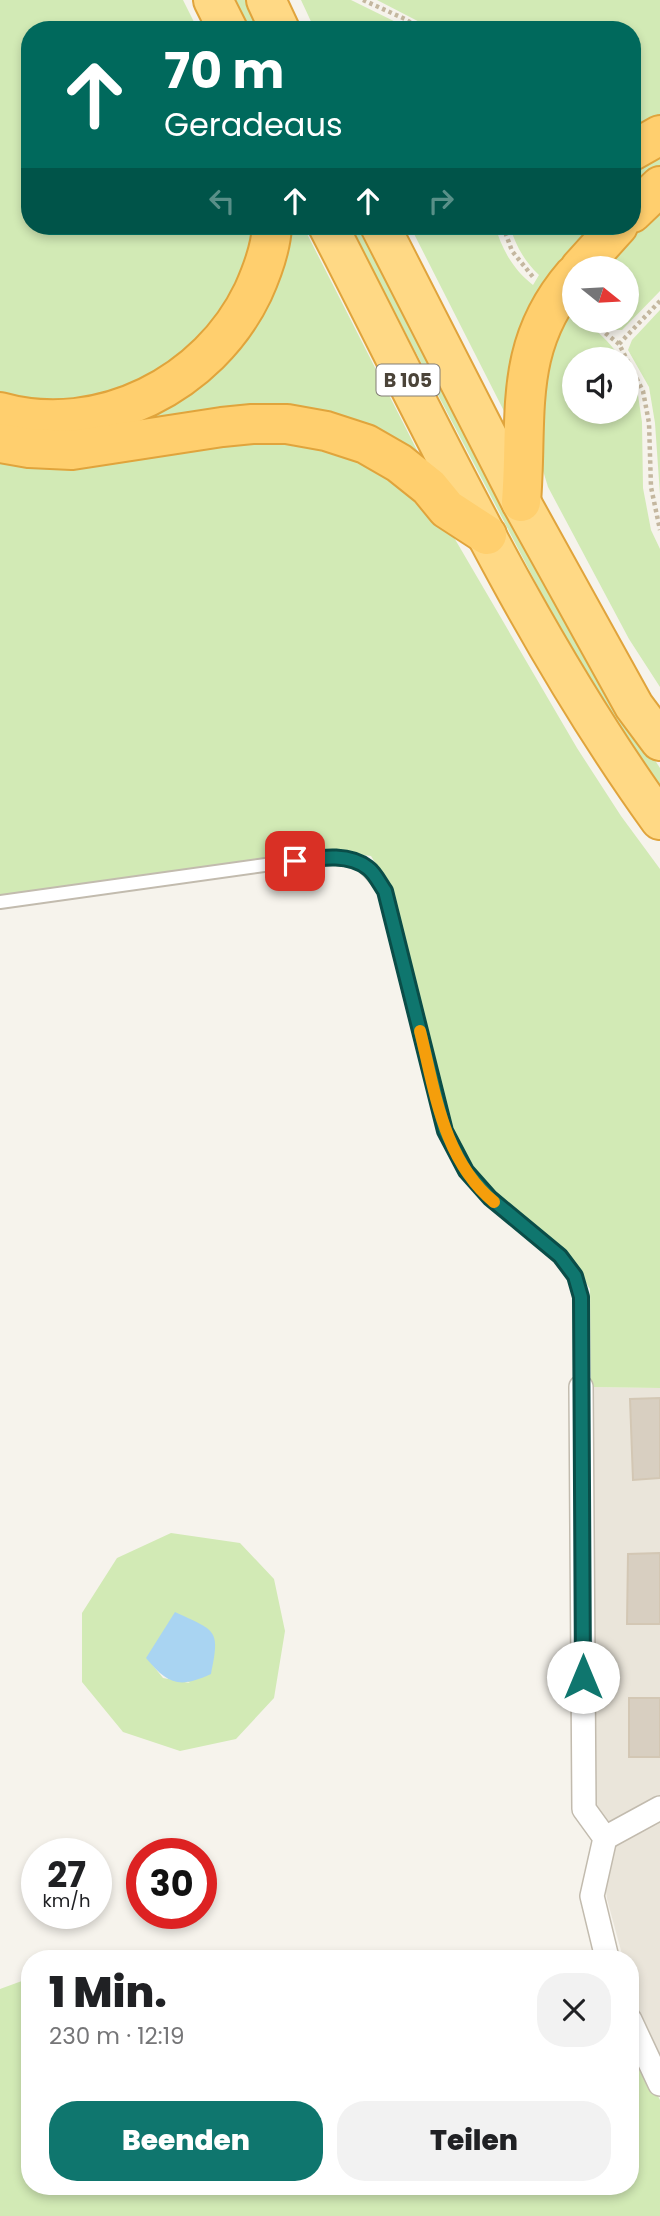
<!DOCTYPE html>
<html lang="de">
<head>
<meta charset="utf-8">
<style>
	:root { --surface:#fff; --page:#f2f2f2; --text:#202124; --muted:#757577; --accent:#0f766e }
	body { margin:0; font-family:Poppins,sans-serif; background:var(--page); color:var(--text); height:100vh; display:flex; flex-direction:column; font-size:26px; white-space:nowrap }
	* { box-sizing:border-box; margin:0 }
	p { font-size:23px; color:var(--muted) }
	.icon { flex:none; width:38px; height:38px; fill:none; stroke:currentColor; stroke-width:2; stroke-linecap:round; stroke-linejoin:round }
	.map { position:relative; flex:1; overflow:hidden }
	.panel { position:absolute; left:21px; top:1950px; width:618px; height:245px; display:flex; flex-direction:column; background:var(--surface); border-radius:28px; box-shadow:0 4px 10px #0003 }
	.panel>* { flex:none }
	.top-card { position:absolute; left:21px; top:21px; width:620px; height:214px; border-radius:28px; box-shadow:0 4px 10px #0003; background:#00695c; color:#fff; overflow:hidden }
	.needle { width:46px; rotate:108deg }
	.buttons { position:absolute; left:562px; top:256px; display:grid; gap:14px }
	.buttons a { display:grid; place-items:center; width:77px; height:77px; border-radius:50%; background:var(--surface); box-shadow:0 4px 10px #0003; font-size:35px }
	.speed { position:absolute; left:21px; top:1838px; display:flex; gap:14px; font-size:35px; font-weight:700; text-align:center }
	.speed>* { display:grid; place-content:center; width:91px; height:91px; border-radius:50%; background:var(--surface); box-shadow:0 4px 10px #0003; line-height:1 }
	.speed small { font-size:18px; font-weight:400 }
	.speed .limit { border:10px solid #d22; background:#fff; color:#111 }
	.pin { position:absolute; display:grid; place-items:center; width:60px; height:60px; color:#fff; margin:-30px; border-radius:14px; box-shadow:0 4px 10px #0006 }
	.me { position:absolute; width:77px; margin:-38px; rotate:0deg; stroke-linejoin:round; filter:drop-shadow(0 0 5px #0008) }
	.turn { display:flex; align-items:center; gap:24px; height:147px; padding:0 28px; font-size:32px }
	.turn .icon { width:91px; height:91px; stroke-width:2.5 }
	.turn b { display:block; font-size:49px; line-height:60px }
	.lanes { display:flex; align-items:center; height:66px; padding:0 28px; background:#0003; justify-content:center; gap:35px; direction:ltr }
	.lanes .off { opacity:.35 }
	.round { display:grid; place-items:center; flex:none; width:74px; height:74px; border-radius:28px; background:var(--page) }
	.head { display:flex; align-items:center; justify-content:space-between; height:119px; padding:0 28px }
	h1 { font-size:42px; font-weight:800; line-height:52px }
	.button { display:flex; gap:14px; margin-top:auto; padding:14px 28px }
	.button a { flex:1; height:80px; border-radius:28px; background:var(--accent); color:#fff; font-size:28px; font-weight:800; line-height:80px; text-align:center }
	.button a+a { background:var(--page); color:var(--text) }
	.map>svg:first-child { display:block }
	.residential { fill:#eae5da }
	.green { fill:#d2eab5; fill-rule:evenodd }
	.water { fill:#a9d4f2 }
	.building { fill:#d8cfc1; stroke:#d3c7b4; stroke-width:2 }
	.lines { fill:none; stroke-linecap:round; stroke-linejoin:round }
	.service-casing { stroke:#c2bbae; stroke-width:16 }
	.minor-casing { stroke:#c2bbae; stroke-width:26 }
	.trunk-casing { stroke:#e0a43c; stroke-width:42 }
	.motorway-casing { stroke:#e0a43c; stroke-width:42 }
	.path { stroke:#c4b79f; stroke-width:4.5; stroke-dasharray:3.5 3.5; stroke-linecap:butt }
	.service { stroke:#fff; stroke-width:12 }
	.minor { stroke:#fff; stroke-width:23 }
	.trunk { stroke:#ffd985; stroke-width:38 }
	.motorway { stroke:#ffcf6e; stroke-width:38 }
	.route-casing { stroke:#0a4d48; stroke-width:18 }
	.route { stroke:#0f766e; stroke-width:12 }
	.slow { stroke:#f59e0b; stroke-width:12 }
	.labels { text-anchor:middle; stroke-width:6; stroke-linejoin:round; paint-order:stroke }
	.shield { fill:#fff; stroke:#817c74; stroke-width:2 }
	.shield-label { font-size:19px; font-weight:bold; fill:#4b4439 }
</style>
</head>
<body>
<div class="map">
<svg width="660" height="2216" viewBox="0 0 660 2216">
	<rect width="100%" height="100%" fill="#f6f3ec"/>
	<polygon class="residential" points="591,1387 660,1388 660,2056 638,2011 630,1983 630,1958 623,1958 607,1899 593,1803"/>
	<g class="green">
		<polygon points="0,0 183,0 198,30 30,30 30,226 261,226 222,326 120,400 0,401"/>
		<polygon points="234,0 249,0 264,30 249,30"/>
		<polygon points="301,0 351,0 412,30 315,30"/>
		<polygon points="377,0 660,0 660,120 632,138 632,30 435,30"/>
		<polygon points="660,147 660,171 632,197 632,164"/>
		<polygon points="660,200 660,291 622,330 614,330 597,320 626,320 626,268 593,268"/>
		<polygon points="283,226 303,226 420,456 188,422 18,427 178,395"/>
		<polygon points="350,226 364,226 603,680 660,768 660,789 596,690 548,606"/>
		<path d="M 410,226 L 495,226 C 502,249 513,270 533,285 L 539,275 C 525,262 515,245 510,226 L 602,226 L 505,413 Z"/>
		<path d="M 574,292 L 574,320 C 592,321 611,345 622,359 L 574,359 L 574,411 L 626,411 L 627,369 L 638,395 L 642,422 L 643,488 L 651,530 L 660,549 L 660,687 L 629,639 L 548,487 L 538,454 L 536,380 Z"/>
		<polygon points="660,310 660,495 655,423 649,387 628,350 632,340"/>
		<polygon points="253,436 357,452 442,517 577,748 621,816 660,869 660,1388 591,1387 590,1289 569,1257 492,1193 468,1161 451,1125 392,890 371,856 321,850 0,895 0,457"/>
		<path d="M 171,1533 L 240,1543 L 274,1579 L 285,1631 L 274,1698 L 236,1739 L 180,1751 L 123,1732 L 82,1682 L 82,1613 L 117,1558 ZM 147,1658 L 190,1683 L 163,1678 Z"/>
		<polygon points="30,1978 30,2186 630,2186 631,2043 660,2100 660,2216 0,2216 0,1989"/>
	</g>
	<path class="water" d="M 175,1612 C 215,1631 221,1628 211,1674 C 178,1689 168,1684 146,1658 Z"/>
	<g class="building">
		<polygon points="660,1398 660,1478 633,1480 630,1399"/>
		<polygon points="660,1553 660,1624 627,1624 628,1554"/>
		<rect x="629" y="1698" width="31" height="59"/>
	</g>
	<g class="lines">
		<defs>
			<path id="service" d="M 0,902 L 322,857 C 359,859 364,861 385,891 L 445,1131 L 466,1171 L 490,1198 L 560,1256 L 575,1276 L 581,1297 L 581,1387"/>
			<g id="minor">
				<polyline points="581,1387 584,1809 605,1838 592,1896 607,1958"/>
				<polyline points="605,1838 660,1808"/>
				<polyline points="630,2020 660,2084"/>
			</g>
			<g id="trunk">
				<polyline points="213,0 228,30"/>
				<polyline points="266,0 280,30"/>
				<path d="M 328,226 C 432,427 527,636 660,820"/>
				<polyline points="380,226 521,502 634,706 660,741"/>
			</g>
			<g id="motorway">
				<polyline points="632,151 660,135"/>
				<polyline points="632,213 660,186"/>
				<polyline points="580,268 618,226"/>
				<path d="M 0,412 C 100,440 209,384 253,292 C 262,272 271,248 272,226"/>
				<polyline points="0,443 29,448 72,450 222,427 252,424 287,424 326,431 366,444 399,463 429,487 447,509 487,535"/>
				<path d="M 521,502 C 528,415 512,347 574,275"/>
			</g>
		</defs>
		<use href="#service" class="service-casing"/>
		<use href="#minor" class="minor-casing"/>
		<use href="#trunk" class="trunk-casing"/>
		<use href="#motorway" class="motorway-casing"/>
		<g class="path">
			<polyline points="363,0 405,19 422,30"/>
			<polyline points="503,226 512,251 533,277"/>
			<polyline points="589,320 619,344 643,391 649,423 651,487 660,530"/>
			<polyline points="619,344 660,301"/>
		</g>
		<use href="#service" class="service"/>
		<use href="#minor" class="minor"/>
		<use href="#trunk" class="trunk"/>
		<use href="#motorway" class="motorway"/>
	</g>
	<g class="lines">
		<defs>
			<path id="route" d="M 295,861 C 318,858 348,852 368,868 C 375,873 380,884 385,891 L 445,1131 L 466,1171 L 490,1198 L 560,1256 L 575,1276 L 581,1297 L 583,1677"/>
		</defs>
		<use href="#route" class="route-casing"/>
		<use href="#route" class="route"/>
		<path class="slow" d="M 420,1031 C 435,1091 443,1160 494,1202"/>
	</g>
	<g class="labels">
		<rect class="shield" x="376.5" y="364.5" width="63" height="31" rx="5"/>
		<g class="shield-label">
			<text x="408" y="387">B 105</text>
		</g>
	</g>
</svg>
<div class="buttons">
<a><svg class="needle" viewBox="-14 -14 28 28"><path d="M0-13l5 13h-10z" fill="#e53935"/><path d="M0 13l5-13h-10z" fill="#757577"/></svg></a>
<a><svg class="icon" aria-label="sound" viewBox="0 0 24 24"><path d="M4 9h4l5-4v14l-5-4H4zM17 9q2 3 0 6"/></svg></a>
</div>
<div class="speed"><div>27<small>km/h</small></div><div class="limit">30</div></div>
<div class="pin" style="left:295px;top:861px;background:#d93025"><svg class="icon" aria-label="arrive" viewBox="0 0 24 24"><path d="M6 21V4h12l-3 4 3 4H6"/></svg></div>
<svg class="me" style="left:583px;top:1677px" viewBox="-20 -20 40 40"><circle r="19" fill="#fff"/><path d="M0-13L10 11 0 6-10 11z" fill="#0f766e"/></svg>
<div class="top-card">
<div class="turn"><svg class="icon" aria-label="ahead" viewBox="0 0 24 24"><path d="M12 20V5M6 11l6-6 6 6"/></svg><div><b>70 m</b>Geradeaus</div></div>
<div class="lanes"><svg class="icon off" aria-label="left" viewBox="0 0 24 24"><path d="M17 20v-9H6M10 6l-5 5 5 5"/></svg><svg class="icon" aria-label="ahead" viewBox="0 0 24 24"><path d="M12 20V5M6 11l6-6 6 6"/></svg><svg class="icon" aria-label="ahead" viewBox="0 0 24 24"><path d="M12 20V5M6 11l6-6 6 6"/></svg><svg class="icon off" aria-label="right" viewBox="0 0 24 24"><path d="M7 20v-9h11M14 6l5 5-5 5"/></svg></div>
</div>
<section class="panel">
<div class="head"><div><h1>1 Min.</h1><p>230 m · 12:19</p></div><a class="round"><svg class="icon" aria-label="close" viewBox="0 0 24 24"><path d="M6 6l12 12M18 6L6 18"/></svg></a></div>
<div class="button"><a>Beenden</a><a>Teilen</a></div>
</section>
</div>
</body>
</html>
